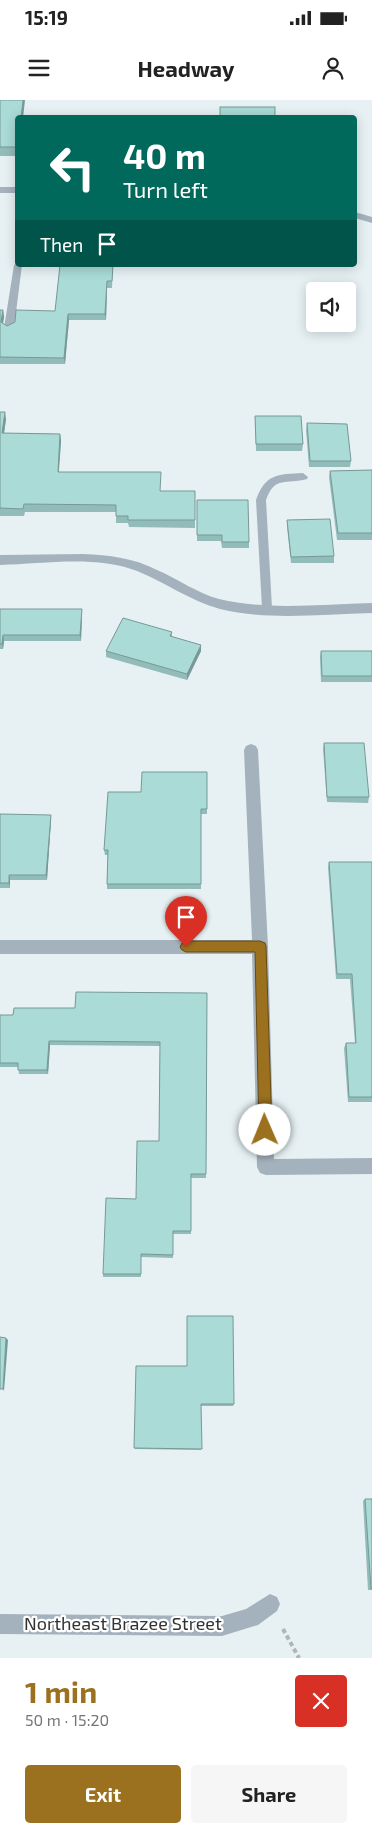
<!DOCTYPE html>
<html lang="en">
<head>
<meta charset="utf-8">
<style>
	:root { --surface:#fff; --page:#f6f6f6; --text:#222; --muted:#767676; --accent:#9b711f }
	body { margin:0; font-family:"Exo 2",sans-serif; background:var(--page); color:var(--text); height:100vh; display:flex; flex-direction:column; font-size:19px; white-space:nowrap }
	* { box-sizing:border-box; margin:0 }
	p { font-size:16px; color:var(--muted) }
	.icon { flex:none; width:28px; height:28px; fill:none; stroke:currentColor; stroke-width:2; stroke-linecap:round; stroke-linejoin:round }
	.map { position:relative; height:1558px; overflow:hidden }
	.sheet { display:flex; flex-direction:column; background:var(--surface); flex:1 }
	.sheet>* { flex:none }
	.top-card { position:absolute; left:15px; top:15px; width:342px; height:152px; border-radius:5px; box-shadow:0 2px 12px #0003; background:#00695c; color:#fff; overflow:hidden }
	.fabs { position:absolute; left:306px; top:182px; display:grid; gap:10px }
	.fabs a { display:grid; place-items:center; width:50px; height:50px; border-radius:5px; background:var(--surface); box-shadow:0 2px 12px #0003; font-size:25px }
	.pin { position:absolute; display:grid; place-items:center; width:42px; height:42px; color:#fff; margin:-51px -21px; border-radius:50% 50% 50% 0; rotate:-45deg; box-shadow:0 0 5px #0007 }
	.pin .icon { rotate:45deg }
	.me { position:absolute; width:55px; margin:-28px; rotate:359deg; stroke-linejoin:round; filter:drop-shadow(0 0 4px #0008) }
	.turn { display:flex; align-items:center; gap:18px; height:105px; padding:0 25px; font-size:22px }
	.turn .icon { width:65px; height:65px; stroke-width:2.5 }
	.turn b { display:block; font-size:35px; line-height:42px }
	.then { display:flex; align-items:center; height:48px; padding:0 25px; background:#0003; gap:10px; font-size:19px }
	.round { display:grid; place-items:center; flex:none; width:52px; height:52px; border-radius:5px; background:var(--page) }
	.headline { display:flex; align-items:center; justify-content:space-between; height:85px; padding:0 25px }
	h1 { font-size:30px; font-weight:700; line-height:38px; color:var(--accent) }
	.cta { display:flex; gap:10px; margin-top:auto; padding:10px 25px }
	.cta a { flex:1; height:58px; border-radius:5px; background:var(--accent); color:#fff; font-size:20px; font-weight:700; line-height:58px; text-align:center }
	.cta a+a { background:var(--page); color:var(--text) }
	.status { display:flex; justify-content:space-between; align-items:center; height:35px; padding:0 25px; background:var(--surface); direction:ltr }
	.status svg { height:14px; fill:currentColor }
	header { display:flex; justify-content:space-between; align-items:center; height:65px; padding:0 25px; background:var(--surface); font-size:22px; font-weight:700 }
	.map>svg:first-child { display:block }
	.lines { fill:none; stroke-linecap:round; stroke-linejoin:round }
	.path { stroke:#aeb6b9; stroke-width:4; stroke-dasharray:4.5 3; stroke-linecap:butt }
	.lane { fill:#a4b2be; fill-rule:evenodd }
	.street { fill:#a4b2be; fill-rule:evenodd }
	.wall { fill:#92bcb9 }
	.shaded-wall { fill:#779996 }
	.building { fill:#aadbd7; stroke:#779996 }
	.route { fill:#9b711f; stroke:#654914 }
	.labels { text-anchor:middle; stroke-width:4.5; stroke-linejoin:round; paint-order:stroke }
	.near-street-label { font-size:18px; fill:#2f3334; stroke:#fff }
</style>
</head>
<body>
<div class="status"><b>15:19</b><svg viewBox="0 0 49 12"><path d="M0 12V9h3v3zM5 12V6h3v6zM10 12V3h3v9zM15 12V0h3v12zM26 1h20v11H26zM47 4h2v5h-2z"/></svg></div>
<header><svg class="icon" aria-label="menu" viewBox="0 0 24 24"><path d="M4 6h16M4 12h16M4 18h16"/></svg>Headway<svg class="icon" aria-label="person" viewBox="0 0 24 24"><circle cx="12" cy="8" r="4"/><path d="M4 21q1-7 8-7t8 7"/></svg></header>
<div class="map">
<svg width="372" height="1558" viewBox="0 0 372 1558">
	<rect width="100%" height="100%" fill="#e7f1f4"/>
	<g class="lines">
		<polyline class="path" points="283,1529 299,1558"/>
		<g class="lane">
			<polygon points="18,162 18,165 22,165 14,228 9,231 4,228 14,165"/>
			<path d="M 303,373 L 308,377 L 307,379 C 286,385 275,375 266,400 L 272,508 L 267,512 L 262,508 L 256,400 C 265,374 278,374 303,373 Z"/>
		</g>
		<g class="street">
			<rect x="0" y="87" width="18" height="6"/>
			<polygon points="355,112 372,117 372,123 355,118"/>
			<path d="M 83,454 C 109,455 134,458 157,470 C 178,479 197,493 219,499 C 268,511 322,504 372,503 L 372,513 C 322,514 269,521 220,509 C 190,501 165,482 137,471 C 95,455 44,464 0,465 L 0,455 Z"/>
			<polygon points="251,644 256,646 258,650 268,847 274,1059 372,1058 372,1074 266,1075 260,1073 257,1067 252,854 0,854 0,840 252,840 244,650 246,646"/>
			<polygon points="270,1494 277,1497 280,1504 277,1511 258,1525 222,1536 0,1534 0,1514 222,1516 246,1509"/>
		</g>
	</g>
	<g class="wall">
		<polygon points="0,0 18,18 18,56 0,56"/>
		<polygon points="113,165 112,188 107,188 106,220 69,220 65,264 0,264 0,210 3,210 4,217 3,223 7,226 55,211"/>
		<polygon points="0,312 6,319 4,333 60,334 61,341 59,372 161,391 195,391 195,428 129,427 128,423 116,423 116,412 25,412 24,416 0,416"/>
		<polygon points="255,316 303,344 302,351 256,351"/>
		<polygon points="307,323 351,361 350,367 309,367 306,330"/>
		<polygon points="372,370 372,440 337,440 329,377 330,371"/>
		<polygon points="197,400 249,442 249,448 222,448 221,441 197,441"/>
		<polygon points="287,420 334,456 334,463 291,463 287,427"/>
		<polygon points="0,509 82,515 81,541 4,541 3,549 0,549"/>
		<polygon points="172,532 172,537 201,551 187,580 106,557 106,551"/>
		<polygon points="321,551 372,551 372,582 321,582 320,557"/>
		<polygon points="324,643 369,697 368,703 327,702 323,649"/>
		<polygon points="207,672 207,714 201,714 201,789 107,789 107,784 108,755 105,755 104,750 141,692"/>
		<polygon points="0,714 51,720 47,780 10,780 10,788 0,788"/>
		<polygon points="329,762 372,762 372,1002 348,1002 344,948 346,943 355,943 350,879 336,879 328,767"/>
		<polygon points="207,893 206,1078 191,1078 191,1134 173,1134 173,1158 141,1157 141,1177 103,1177 103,1174 136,1099 159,1041 160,946 50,945 48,974 19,974 18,967 0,967 0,915 13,915"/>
		<polygon points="136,1266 234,1304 233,1306 201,1306 201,1350 135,1349"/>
		<polygon points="365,1399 372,1399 372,1490 368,1490 363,1401"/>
	</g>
	<g class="shaded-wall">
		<polygon points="23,0 25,0 23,18 21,18"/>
		<polygon points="107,181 107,188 106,220 105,214"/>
		<polygon points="3,210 4,217 2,229 1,222"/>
		<polygon points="68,214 69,220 65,264 64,258"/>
		<polygon points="5,312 6,319 3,340 2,333"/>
		<polygon points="60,334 61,341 58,379 58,372"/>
		<polygon points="82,509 82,515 81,541 80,535"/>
		<polygon points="3,535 4,541 3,549 2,544"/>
		<polygon points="201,545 201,551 187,580 187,574"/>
		<polygon points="51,715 51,720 47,780 46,775"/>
		<polygon points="9,775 10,780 10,788 9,783"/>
		<polygon points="49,941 50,945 48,974 47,970"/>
		<polygon points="6,1238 8,1240 4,1291 3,1289"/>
	</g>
	<g class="building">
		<polygon points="0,0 23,0 21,18 18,18 18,47 0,47"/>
		<rect x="220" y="7" width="55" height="11"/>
		<polygon points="60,165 113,165 112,181 107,181 105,214 68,214 64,258 0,257 0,210 3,210 1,222 7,226 15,222 16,210 55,211"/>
		<polygon points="0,312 5,312 2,333 60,334 58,372 161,372 160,391 195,391 195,420 128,420 128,416 116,416 116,405 24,404 23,409 0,408"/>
		<polygon points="255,316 301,316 303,344 256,344"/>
		<polygon points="307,323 347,324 351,361 310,361"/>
		<polygon points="372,370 372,433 338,433 330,371"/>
		<polygon points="197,400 248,400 249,442 222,442 222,435 197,435"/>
		<polygon points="330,419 334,456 291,457 287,420"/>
		<polygon points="0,509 82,509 80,535 3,535 2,544 0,544"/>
		<polygon points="123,518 172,532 170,536 201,545 187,574 106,551"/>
		<polygon points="321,551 372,551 372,576 322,576"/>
		<polygon points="324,643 364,643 369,697 327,697"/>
		<polygon points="142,672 207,672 207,709 201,709 201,784 107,784 108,750 104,750 108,692 141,692"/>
		<polygon points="0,714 51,715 46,775 9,775 9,783 0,783"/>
		<polygon points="329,762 372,762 372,997 349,997 346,943 356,943 352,874 337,874"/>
		<polygon points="76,892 207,893 206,1074 191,1074 191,1131 173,1131 173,1155 141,1154 141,1174 103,1174 106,1098 136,1099 137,1041 159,1041 160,942 49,941 47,970 18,970 18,963 0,963 0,915 13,915 14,908 75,908"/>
		<polygon points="187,1216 233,1216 234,1304 201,1304 202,1349 134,1348 136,1266 187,1266"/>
		<polygon points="0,1237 6,1238 3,1289 0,1289"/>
		<polygon points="365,1399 372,1399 372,1489 371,1489"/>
	</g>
	<polygon class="route" points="186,841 260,841 265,843 266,846 272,1030 270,1034 265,1036 261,1034 259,1030 255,852 186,852 182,850 180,847 182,843"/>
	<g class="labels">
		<g class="near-street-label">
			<text x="123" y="1530">Northeast Brazee Street</text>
		</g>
	</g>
</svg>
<div class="fabs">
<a><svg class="icon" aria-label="sound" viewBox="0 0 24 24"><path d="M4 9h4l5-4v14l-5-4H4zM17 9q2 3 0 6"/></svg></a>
</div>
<div class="pin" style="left:186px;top:847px;background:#d93025"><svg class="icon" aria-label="arrive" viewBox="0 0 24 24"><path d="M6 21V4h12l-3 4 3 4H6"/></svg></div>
<svg class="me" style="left:265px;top:1030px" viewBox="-20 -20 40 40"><circle r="19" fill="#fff"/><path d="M0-13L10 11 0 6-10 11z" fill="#9b711f"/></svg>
<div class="top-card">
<div class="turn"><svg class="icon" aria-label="left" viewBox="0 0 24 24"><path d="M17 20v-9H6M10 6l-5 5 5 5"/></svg><div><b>40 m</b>Turn left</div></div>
<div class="then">Then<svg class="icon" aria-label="arrive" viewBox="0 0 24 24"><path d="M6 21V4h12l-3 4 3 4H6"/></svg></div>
</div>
</div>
<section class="sheet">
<div class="headline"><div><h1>1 min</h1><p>50 m · 15:20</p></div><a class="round" style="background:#d93025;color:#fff"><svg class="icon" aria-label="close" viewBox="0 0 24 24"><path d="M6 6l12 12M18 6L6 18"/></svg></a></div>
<div class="cta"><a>Exit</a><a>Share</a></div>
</section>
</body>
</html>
